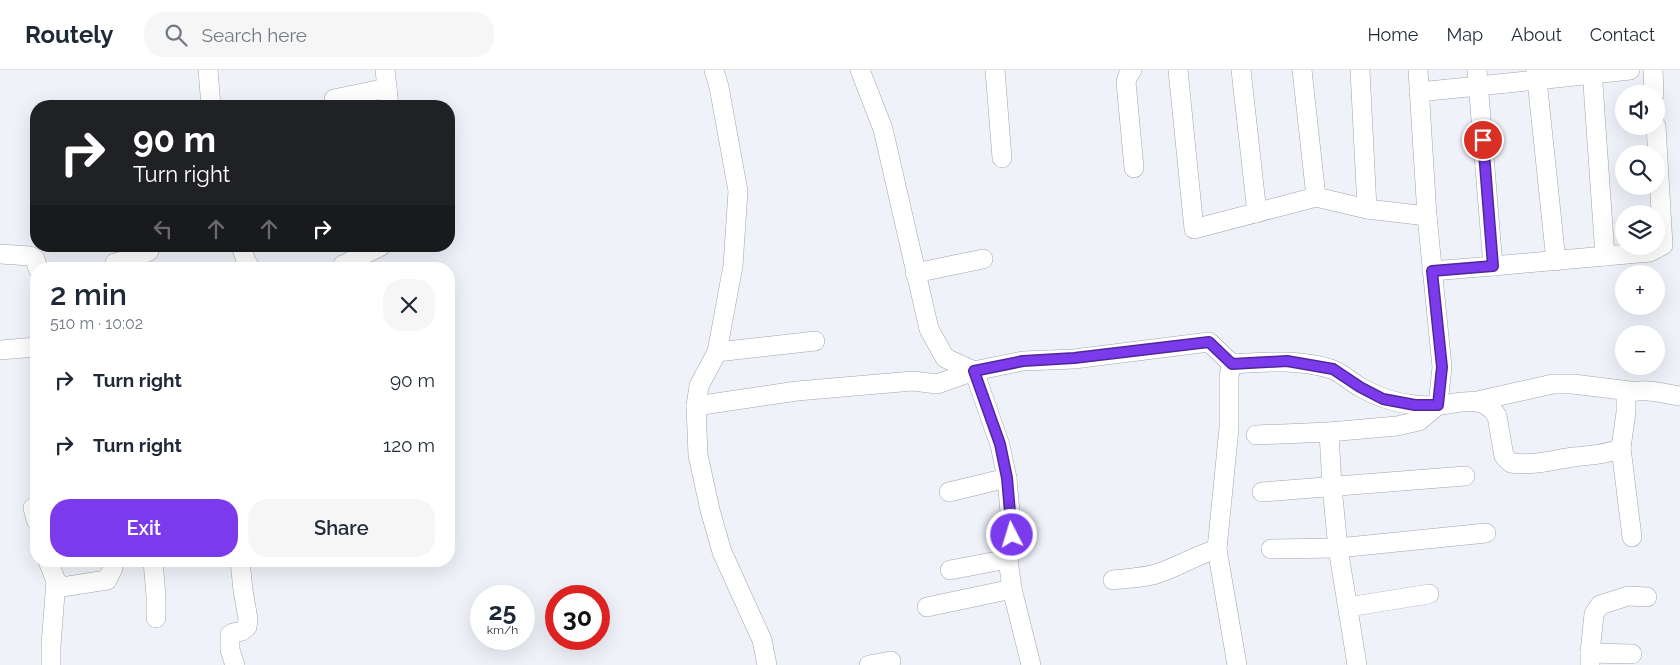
<!DOCTYPE html>
<html lang="en">
<head>
<meta charset="utf-8">
<style>
	:root { --surface:#fff; --page:#f6f6f7; --text:#1f2937; --muted:#747a83; --line:#e0e1e3; --accent:#7c3aed }
	body { margin:0; font-family:Raleway,sans-serif; background:var(--page); color:var(--text); height:100vh; display:flex; flex-direction:column; font-size:19px; white-space:nowrap }
	* { box-sizing:border-box; margin:0 }
	p { font-size:16px; color:var(--muted) }
	.icon { flex:none; width:28px; height:28px; fill:none; stroke:currentColor; stroke-width:2; stroke-linecap:round; stroke-linejoin:round }
	.map { position:relative; flex:1; overflow:hidden }
	.drawer { position:absolute; left:30px; top:192px; width:425px; height:305px; display:flex; flex-direction:column; background:var(--surface); border-radius:20px; box-shadow:0 5px 20px #0002 }
	.drawer>* { flex:none }
	.top-card { position:absolute; left:30px; top:30px; width:425px; height:152px; border-radius:20px; box-shadow:0 5px 20px #0002; background:#202124; color:#fff; overflow:hidden }
	.tools { position:absolute; left:1615px; top:15px; display:grid; gap:10px }
	.tools a { display:grid; place-items:center; width:50px; height:50px; border-radius:50%; background:var(--surface); box-shadow:0 5px 20px #0002; font-size:25px }
	.speed { position:absolute; left:470px; top:515px; display:flex; gap:10px; font-size:25px; font-weight:700; text-align:center }
	.speed>* { display:grid; place-content:center; width:65px; height:65px; border-radius:50%; background:var(--surface); box-shadow:0 5px 20px #0002; line-height:1 }
	.speed small { font-size:12px; font-weight:400 }
	.speed .limit { border:8px solid #d22; background:#fff; color:#111 }
	.pin { position:absolute; display:grid; place-items:center; width:42px; height:42px; color:#fff; margin:-21px; border:2px solid #fff; border-radius:50%; box-shadow:0 1px 5px #0007 }
	.me { position:absolute; width:55px; margin:-28px; rotate:355deg; stroke-linejoin:round; filter:drop-shadow(0 0 4px #0008) }
	.turn { display:flex; align-items:center; gap:18px; height:105px; padding:0 20px; font-size:22px }
	.turn .icon { width:65px; height:65px; stroke-width:2.5 }
	.turn b { display:block; font-size:35px; line-height:42px }
	.lanes { display:flex; align-items:center; height:48px; padding:0 20px; background:#0003; justify-content:center; gap:25px; direction:ltr }
	.lanes .off { opacity:.35 }
	.round { display:grid; place-items:center; flex:none; width:52px; height:52px; border-radius:20px; background:var(--page) }
	.headline { display:flex; align-items:center; justify-content:space-between; height:85px; padding:0 20px }
	h1 { font-size:30px; font-weight:600; line-height:38px }
	.action { display:flex; gap:10px; margin-top:auto; padding:10px 20px }
	.action a { flex:1; height:58px; border-radius:20px; background:var(--accent); color:#fff; font-size:20px; font-weight:600; line-height:58px; text-align:center }
	.action a+a { background:var(--page); color:var(--text) }
	ul { padding:0; list-style:none }
	li { display:flex; align-items:center; gap:15px; height:65px; padding:0 20px }
	li div { flex:1 }
	li b { display:block; font-size:19px }
	li em { font-style:normal }
	header { display:flex; align-items:center; gap:30px; box-sizing:border-box; height:70px; padding:0 25px; background:var(--surface); border-bottom:1px solid var(--line) }
	header strong { font-size:24px }
	nav { display:flex; gap:28px; margin-inline-start:auto; font-size:18px }
	.search { width:350px; height:45px; background:var(--page); display:flex; align-items:center; gap:12px; box-sizing:border-box; padding:0 18px; border-radius:20px; color:var(--muted); font-size:19px }
	.map>svg:first-child { display:block }
	.lines { fill:none; stroke-linecap:round; stroke-linejoin:round }
	.minor-casing { stroke:#a1a4aa; stroke-width:20 }
	.minor { stroke:#fff; stroke-width:19 }
	.route-casing { stroke:#51269a; stroke-width:12 }
	.route { stroke:#7c3aed; stroke-width:9 }
</style>
</head>
<body>
<header>
<strong>Routely</strong>
<div class="search"><svg class="icon" aria-label="search" viewBox="0 0 24 24"><circle cx="10" cy="10" r="6"/><path d="M15 15l6 6"/></svg>Search here</div>
<nav><a>Home</a><a>Map</a><a>About</a><a>Contact</a></nav>
</header>
<div class="map">
<svg width="1680" height="595" viewBox="0 0 1680 595">
	<rect width="100%" height="100%" fill="#eff2f9"/>
	<g class="lines">
		<defs>
			<g id="minor">
				<polyline points="208,0 211,36"/>
				<polyline points="385,0 389,36"/>
				<polyline points="714,0 719,17 738,121 733,196 717,282 699,316 696,336 698,385 710,440 722,482 762,570 767,595"/>
				<path d="M 860,0 L 883,59 L 929,259 L 945,288 L 974,301 L 1023,291 L 1074,289 L 1209,272 L 1232,294 C 1265,292 1299,289 1331,299 C 1341,302 1351,312 1360,317 C 1377,327 1395,333 1415,335 C 1422,336 1430,336 1438,335 C 1459,334 1483,323 1497,346 L 1504,386 L 1511,393 C 1534,396 1551,390 1574,387 C 1590,385 1606,385 1621,378 L 1626,342 L 1626,326 C 1636,315 1665,324 1680,326"/>
				<polyline points="995,0 1002,88"/>
				<polyline points="1132,0 1128,6 1126,12 1134,98"/>
				<polyline points="1178,0 1194,159 1316,127 1367,139 1427,146"/>
				<polyline points="1241,0 1257,143"/>
				<polyline points="1302,0 1316,127"/>
				<polyline points="1360,0 1367,139"/>
				<polyline points="1536,0 1537,10 1630,0"/>
				<polyline points="1592,0 1605,186"/>
				<polyline points="1653,0 1654,24"/>
				<polyline points="1419,22 1537,10 1556,191"/>
				<polyline points="334,29 387,18"/>
				<polyline points="241,176 246,191 251,199"/>
				<polyline points="0,184 30,186 35,189 38,199"/>
				<polyline points="1493,196 1650,182 1663,175 1656,56"/>
				<polyline points="113,199 115,193 139,186 149,181 150,176"/>
				<polyline points="342,199 343,195 381,176"/>
				<polyline points="1432,201 1493,196 1477,0"/>
				<polyline points="915,203 983,189"/>
				<polyline points="0,280 36,277"/>
				<polyline points="717,282 815,271"/>
				<polyline points="1232,294 1229,306 1229,358 1217,479 1237,595"/>
				<polyline points="1477,331 1553,314 1573,314 1630,321"/>
				<polyline points="696,336 797,321 913,311 937,314 974,301 1000,375 1007,408 1012,465 1008,489 1012,519 1031,595"/>
				<polyline points="1256,365 1329,362"/>
				<polyline points="1621,378 1632,467"/>
				<polyline points="949,422 1007,408"/>
				<polyline points="1262,422 1465,406"/>
				<polyline points="36,436 33,438 36,450"/>
				<polyline points="1271,479 1338,478 1486,463"/>
				<polyline points="48,491 56,511 62,517 107,510 113,498 112,491"/>
				<polyline points="153,491 156,526 156,548"/>
				<polyline points="950,500 1008,489"/>
				<path d="M 1113,510 C 1129,508 1145,508 1159,503 C 1179,496 1197,485 1217,479"/>
				<polyline points="927,537 1012,519"/>
				<polyline points="1348,537 1429,524"/>
				<polyline points="1590,583 1632,584"/>
				<polyline points="51,595 51,575 56,511"/>
				<polyline points="235,595 230,580 230,565 233,563 242,561 247,557 248,549 243,520 240,491"/>
				<polyline points="869,595 891,591"/>
				<polyline points="1357,595 1338,478 1332,417 1329,362 1397,356 1419,351 1438,335 1442,297 1427,146 1418,0"/>
				<polyline points="1590,595 1590,583 1594,544 1600,535 1628,526 1647,527"/>
			</g>
		</defs>
		<use href="#minor" class="minor-casing"/>
		<use href="#minor" class="minor"/>
	</g>
	<g class="lines">
		<defs>
			<polyline id="route" points="1012,465 1007,408 1000,374 974,301 1023,291 1074,288 1209,272 1232,294 1287,291 1333,299 1360,317 1383,329 1415,335 1438,335 1442,297 1432,201 1493,196 1483,70"/>
		</defs>
		<use href="#route" class="route-casing"/>
		<use href="#route" class="route"/>
	</g>
</svg>
<div class="tools">
<a><svg class="icon" aria-label="sound" viewBox="0 0 24 24"><path d="M4 9h4l5-4v14l-5-4H4zM17 9q2 3 0 6"/></svg></a>
<a><svg class="icon" aria-label="search" viewBox="0 0 24 24"><circle cx="10" cy="10" r="6"/><path d="M15 15l6 6"/></svg></a>
<a><svg class="icon" aria-label="layers" viewBox="0 0 24 24"><path d="M12 4l9 5-9 5-9-5zM3 14l9 5 9-5"/></svg></a>
<a>+</a>
<a>−</a>
</div>
<div class="speed"><div>25<small>km/h</small></div><div class="limit">30</div></div>
<div class="pin" style="left:1483px;top:70px;background:#d93025"><svg class="icon" aria-label="arrive" viewBox="0 0 24 24"><path d="M6 21V4h12l-3 4 3 4H6"/></svg></div>
<svg class="me" style="left:1012px;top:465px" viewBox="-20 -20 40 40"><circle r="17" fill="#7c3aed" stroke="#fff" stroke-width="3"/><path d="M0-11L8 9 0 5-8 9z" fill="#fff"/></svg>
<div class="top-card">
<div class="turn"><svg class="icon" aria-label="right" viewBox="0 0 24 24"><path d="M7 20v-9h11M14 6l5 5-5 5"/></svg><div><b>90 m</b>Turn right</div></div>
<div class="lanes"><svg class="icon off" aria-label="left" viewBox="0 0 24 24"><path d="M17 20v-9H6M10 6l-5 5 5 5"/></svg><svg class="icon off" aria-label="ahead" viewBox="0 0 24 24"><path d="M12 20V5M6 11l6-6 6 6"/></svg><svg class="icon off" aria-label="ahead" viewBox="0 0 24 24"><path d="M12 20V5M6 11l6-6 6 6"/></svg><svg class="icon" aria-label="right" viewBox="0 0 24 24"><path d="M7 20v-9h11M14 6l5 5-5 5"/></svg></div>
</div>
<section class="drawer">
<div class="headline"><div><h1>2 min</h1><p>510 m · 10:02</p></div><a class="round"><svg class="icon" aria-label="close" viewBox="0 0 24 24"><path d="M6 6l12 12M18 6L6 18"/></svg></a></div>
<ul>
<li><svg class="icon" aria-label="right" viewBox="0 0 24 24"><path d="M7 20v-9h11M14 6l5 5-5 5"/></svg><div><b>Turn right</b></div><em>90 m</em></li>
<li><svg class="icon" aria-label="right" viewBox="0 0 24 24"><path d="M7 20v-9h11M14 6l5 5-5 5"/></svg><div><b>Turn right</b></div><em>120 m</em></li>
</ul>
<div class="action"><a>Exit</a><a>Share</a></div>
</section>
</div>
</body>
</html>
